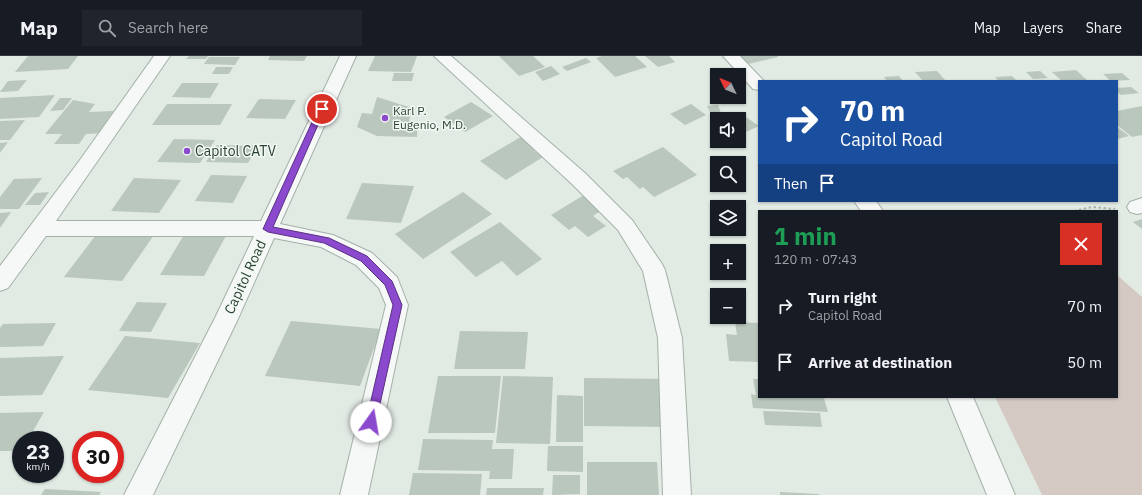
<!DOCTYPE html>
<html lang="en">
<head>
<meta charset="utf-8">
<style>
	:root { --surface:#171b24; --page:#20242c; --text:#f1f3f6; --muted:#9ea1a6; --line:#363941 }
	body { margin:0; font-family:"IBM Plex Sans",sans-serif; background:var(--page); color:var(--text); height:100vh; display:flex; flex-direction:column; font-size:15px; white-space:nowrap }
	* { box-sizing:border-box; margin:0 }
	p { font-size:13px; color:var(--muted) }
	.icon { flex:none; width:22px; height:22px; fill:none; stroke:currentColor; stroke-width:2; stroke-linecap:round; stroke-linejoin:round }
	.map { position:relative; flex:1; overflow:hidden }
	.panel { position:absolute; left:758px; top:154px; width:360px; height:188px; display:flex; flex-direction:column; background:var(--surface); border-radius:0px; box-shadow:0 1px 3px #0004 }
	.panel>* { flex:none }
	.banner { position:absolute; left:758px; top:24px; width:360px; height:122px; border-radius:0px; box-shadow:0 1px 3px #0004; background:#1a4fa0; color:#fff; overflow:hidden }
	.needle { width:26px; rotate:313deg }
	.tools { position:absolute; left:710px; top:12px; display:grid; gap:8px }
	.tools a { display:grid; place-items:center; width:36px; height:36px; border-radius:0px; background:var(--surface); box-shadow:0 1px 3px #0004; font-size:20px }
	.speed { position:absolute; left:12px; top:375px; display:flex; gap:8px; font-size:20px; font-weight:700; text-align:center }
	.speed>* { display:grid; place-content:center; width:52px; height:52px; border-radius:50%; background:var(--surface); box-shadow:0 1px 3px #0004; line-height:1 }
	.speed small { font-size:10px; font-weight:400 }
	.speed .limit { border:6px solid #d22; background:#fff; color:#111 }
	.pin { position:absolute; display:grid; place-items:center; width:34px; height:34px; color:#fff; margin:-17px; border:2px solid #fff; border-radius:50%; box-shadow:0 1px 4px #0007 }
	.me { position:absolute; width:44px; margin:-22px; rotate:13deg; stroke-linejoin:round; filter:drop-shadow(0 0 3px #0008) }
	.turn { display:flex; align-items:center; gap:14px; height:84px; padding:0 16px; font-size:18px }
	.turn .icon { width:52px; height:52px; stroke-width:2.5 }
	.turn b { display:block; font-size:28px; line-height:34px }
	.then { display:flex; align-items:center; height:38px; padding:0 16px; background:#0003; gap:8px; font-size:15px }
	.round { display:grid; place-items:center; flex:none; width:42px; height:42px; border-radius:0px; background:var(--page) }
	.summary { display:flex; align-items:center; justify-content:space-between; height:68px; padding:0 16px }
	h1 { font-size:24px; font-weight:800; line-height:30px; color:#1e9e55 }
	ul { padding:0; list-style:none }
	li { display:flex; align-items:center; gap:12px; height:56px; padding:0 16px }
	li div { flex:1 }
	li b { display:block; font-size:15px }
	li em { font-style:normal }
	header { display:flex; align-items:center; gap:24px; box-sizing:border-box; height:56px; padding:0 20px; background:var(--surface); border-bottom:1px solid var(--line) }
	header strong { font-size:19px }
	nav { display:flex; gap:22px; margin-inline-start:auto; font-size:14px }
	.search { width:280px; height:36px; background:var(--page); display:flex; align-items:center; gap:10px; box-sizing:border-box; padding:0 14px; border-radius:0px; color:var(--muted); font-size:15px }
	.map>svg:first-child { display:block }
	.green { fill:#d4cac3 }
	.building { fill:#b9c7bd }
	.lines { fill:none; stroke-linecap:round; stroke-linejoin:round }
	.minor-casing { stroke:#a3b1a7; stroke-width:2 }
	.path { stroke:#a8b3ab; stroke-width:2; stroke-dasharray:2.5 2.5; stroke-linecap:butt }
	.minor { fill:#f5f8f6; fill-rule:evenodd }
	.route { fill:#8b49cd; stroke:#5a2f85 }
	.poi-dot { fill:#8b49cd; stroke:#f2f8f3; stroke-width:1.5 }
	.labels { text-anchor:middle; stroke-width:3; stroke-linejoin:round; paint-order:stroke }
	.far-poi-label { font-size:12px; fill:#2a4231; stroke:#f2f8f3; text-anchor:start }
	.poi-label { font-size:14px; fill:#2a4231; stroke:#f2f8f3; text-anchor:start }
	.street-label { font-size:14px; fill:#2a4231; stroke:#f2f8f3 }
</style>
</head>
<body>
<header>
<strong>Map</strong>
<div class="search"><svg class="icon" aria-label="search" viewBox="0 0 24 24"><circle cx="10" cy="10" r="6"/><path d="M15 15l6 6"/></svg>Search here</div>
<nav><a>Map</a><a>Layers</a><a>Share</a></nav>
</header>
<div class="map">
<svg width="1142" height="439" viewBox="0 0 1142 439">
	<rect width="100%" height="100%" fill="#e2eae4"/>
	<polygon class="green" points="1117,219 1142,241 1142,439 1042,439 995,341 1117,341"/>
	<g class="building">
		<polygon points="28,0 78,0 68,13 15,16"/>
		<polygon points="189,0 208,0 206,3 186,3"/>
		<polygon points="270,0 307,0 304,5 268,4"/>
		<polygon points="375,0 417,0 411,16 368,15"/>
		<polygon points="499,0 533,0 545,11 519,20"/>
		<polygon points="602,0 635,0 647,11 615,21 596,2"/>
		<polygon points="645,0 669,0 675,6 658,11"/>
		<polygon points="740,0 778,0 778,1 748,8"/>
		<polygon points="209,1 240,1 235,9 204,8"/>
		<polygon points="586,2 591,6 567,15 562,11"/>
		<polygon points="551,10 560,18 543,25 535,16"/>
		<polygon points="216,11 233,11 229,18 212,18"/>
		<polygon points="1076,14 1088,25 1062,25 1052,16"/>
		<polygon points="937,15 946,25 923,25 915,16"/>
		<polygon points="1040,15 1048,22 1033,23 1026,16"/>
		<polygon points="394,17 414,17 412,25 392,25"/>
		<polygon points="1122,17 1130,24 1111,25 1103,18"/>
		<polygon points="899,20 903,25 887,25 884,21"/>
		<polygon points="1012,20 1017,25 999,25 995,21"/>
		<polygon points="27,24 18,35 0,36 8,25"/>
		<polygon points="182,27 219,27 210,42 172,41"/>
		<polygon points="1131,31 1139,37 1121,39 1117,36 1117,32"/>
		<polygon points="55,39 39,61 0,63 0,42"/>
		<polygon points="377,41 412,52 409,65 418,66 417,81 377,80 357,71 362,57 372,58"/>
		<polygon points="60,42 72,42 63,54 50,55"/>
		<polygon points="259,43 296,44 285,63 246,62"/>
		<polygon points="73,44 95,48 89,56 114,55 107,64 115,64 106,77 86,78 79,88 54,88 62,78 45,78"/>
		<polygon points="471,46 493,60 465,76 444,61"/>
		<polygon points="167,48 232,48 220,69 152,69"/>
		<polygon points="691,48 706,59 685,69 670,58"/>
		<polygon points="718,49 721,57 711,58 707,50"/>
		<polygon points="1142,50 1142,79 1132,81 1117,69 1117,55"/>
		<polygon points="743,59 759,70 746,76 739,71 739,63 734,63"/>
		<polygon points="25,64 10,84 0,84 0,65"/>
		<polygon points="1117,71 1129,80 1117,83"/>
		<polygon points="524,79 541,91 534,95 543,101 506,124 480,105"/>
		<polygon points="174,83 215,84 200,107 157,106"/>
		<polygon points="8,86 0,97 0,87"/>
		<polygon points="217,89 258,90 248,107 206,106"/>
		<polygon points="663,91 697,119 654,141 643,131 640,133 627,121 623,123 613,115"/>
		<polygon points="211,119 247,120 233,147 195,145"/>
		<polygon points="42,122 19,153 0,153 0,141 14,123"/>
		<polygon points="134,122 181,124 159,157 111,155"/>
		<polygon points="362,127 414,130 401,167 346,163"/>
		<polygon points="49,136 40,149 25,149 35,137"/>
		<polygon points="463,136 492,158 423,203 395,178"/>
		<polygon points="584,139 602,154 593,160 606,170 588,181 575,170 569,174 551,159"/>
		<polygon points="11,156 0,172 0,157"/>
		<polygon points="1142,163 1142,173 1133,166"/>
		<polygon points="500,166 542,203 517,220 502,205 476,221 450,196"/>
		<polygon points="99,175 154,179 122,225 64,221"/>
		<polygon points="185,177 227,178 204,220 160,219"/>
		<polygon points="137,246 167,247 151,276 119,275"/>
		<polygon points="291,265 381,273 360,330 265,320"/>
		<polygon points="735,266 759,267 759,306 729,305 726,278 737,279"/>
		<polygon points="56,267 43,290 0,291 0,272 3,268"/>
		<polygon points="460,275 528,276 525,313 454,313"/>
		<polygon points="125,280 200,287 168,342 88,334"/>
		<polygon points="64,300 42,339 0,340 0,302"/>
		<polygon points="438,320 501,320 495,377 428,377"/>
		<polygon points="503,320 553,321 550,388 496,387"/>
		<polygon points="584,322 669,323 674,371 584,370"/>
		<polygon points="753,323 759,323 759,341 824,342 828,356 753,352 751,338 756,339"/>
		<polygon points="557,339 583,340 583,386 556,386"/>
		<polygon points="763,355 820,357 822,371 765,369"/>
		<polygon points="44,356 28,384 21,384 21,395 0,395 0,357"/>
		<polygon points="423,383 493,384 492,393 514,393 512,423 489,423 490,415 418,414"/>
		<polygon points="548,390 583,390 583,416 547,415"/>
		<polygon points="587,406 657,406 659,439 587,439"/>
		<polygon points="413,417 482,418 480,439 409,439"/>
		<polygon points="553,419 580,419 580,438 552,439"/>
		<polygon points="487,432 544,432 543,439 486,439"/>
		<polygon points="45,433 101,436 99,439 41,439"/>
		<polygon points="780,436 819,438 819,439 780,439"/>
	</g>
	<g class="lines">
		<defs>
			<g id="minor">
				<polygon points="154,0 170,0 56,165 261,165 340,0 356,0 280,168 333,179 372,197 397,221 408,249 368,439 340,439 386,249 379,232 356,209 321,191 274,182 237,265 153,439 124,439 215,262 254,180 46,180 8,232 0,235 0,210 77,108"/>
				<polygon points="434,0 451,0 586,118 632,164 662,208 665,214 682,282 691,439 663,439 658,282 643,215 618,174 572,128"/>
				<polygon points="723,0 740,0 764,25 759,25 759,34 753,33"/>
				<polygon points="1142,142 1142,157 1137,158 1130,156 1127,151 1130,146"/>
				<polygon points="854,145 876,145 883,155 861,155"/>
				<polygon points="947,341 973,341 1015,439 987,439"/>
			</g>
		</defs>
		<use href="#minor" class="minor-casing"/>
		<polyline class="path" points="1074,155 1092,151 1115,153"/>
		<use href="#minor" class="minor"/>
	</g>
	<polygon class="route" points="322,51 325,53 273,171 329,182 367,200 392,225 402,249 376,366 375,370 371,371 367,370 366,366 393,249 385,229 361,205 324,187 268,176 263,173 318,53"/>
	<g class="poi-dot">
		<circle cx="385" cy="62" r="4"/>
		<circle cx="187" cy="95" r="4"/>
	</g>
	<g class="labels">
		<g class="far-poi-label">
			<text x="393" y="59">Karl P.<tspan x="393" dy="14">Eugenio, M.D.</tspan></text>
		</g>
		<g class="poi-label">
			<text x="195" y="100">Capitol CATV</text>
		</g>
		<g class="street-label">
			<text transform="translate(245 221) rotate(-65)" y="5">Capitol Road</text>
		</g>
	</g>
</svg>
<div class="tools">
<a><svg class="needle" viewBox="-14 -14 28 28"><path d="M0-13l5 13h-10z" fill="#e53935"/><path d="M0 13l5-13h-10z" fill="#9ea1a6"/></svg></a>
<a><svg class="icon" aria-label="sound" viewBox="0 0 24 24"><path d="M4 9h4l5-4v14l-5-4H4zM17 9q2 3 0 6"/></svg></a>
<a><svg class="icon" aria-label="search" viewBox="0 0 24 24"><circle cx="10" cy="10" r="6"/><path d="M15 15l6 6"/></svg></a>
<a><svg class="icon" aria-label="layers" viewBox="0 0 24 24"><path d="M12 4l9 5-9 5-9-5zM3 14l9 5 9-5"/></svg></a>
<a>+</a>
<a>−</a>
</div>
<div class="speed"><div>23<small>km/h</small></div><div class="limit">30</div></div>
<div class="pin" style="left:322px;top:53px;background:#d93025"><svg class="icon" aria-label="arrive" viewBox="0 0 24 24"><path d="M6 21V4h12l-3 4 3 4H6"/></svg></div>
<svg class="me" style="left:371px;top:366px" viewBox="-20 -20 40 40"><circle r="19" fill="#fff"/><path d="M0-13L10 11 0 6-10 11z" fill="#8b49cd"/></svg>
<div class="banner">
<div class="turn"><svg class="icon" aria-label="right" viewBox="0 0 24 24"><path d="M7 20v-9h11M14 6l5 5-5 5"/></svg><div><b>70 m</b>Capitol Road</div></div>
<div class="then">Then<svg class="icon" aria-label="arrive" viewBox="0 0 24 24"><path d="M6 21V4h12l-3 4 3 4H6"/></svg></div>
</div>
<section class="panel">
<div class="summary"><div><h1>1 min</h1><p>120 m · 07:43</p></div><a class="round" style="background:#d93025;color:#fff"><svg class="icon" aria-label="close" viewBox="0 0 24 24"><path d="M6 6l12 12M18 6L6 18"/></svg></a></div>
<ul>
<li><svg class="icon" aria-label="right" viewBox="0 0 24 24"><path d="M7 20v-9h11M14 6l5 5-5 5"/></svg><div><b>Turn right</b><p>Capitol Road</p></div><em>70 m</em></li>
<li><svg class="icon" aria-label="arrive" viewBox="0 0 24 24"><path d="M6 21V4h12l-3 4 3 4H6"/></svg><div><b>Arrive at destination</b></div><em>50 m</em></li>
</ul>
</section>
</div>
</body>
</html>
